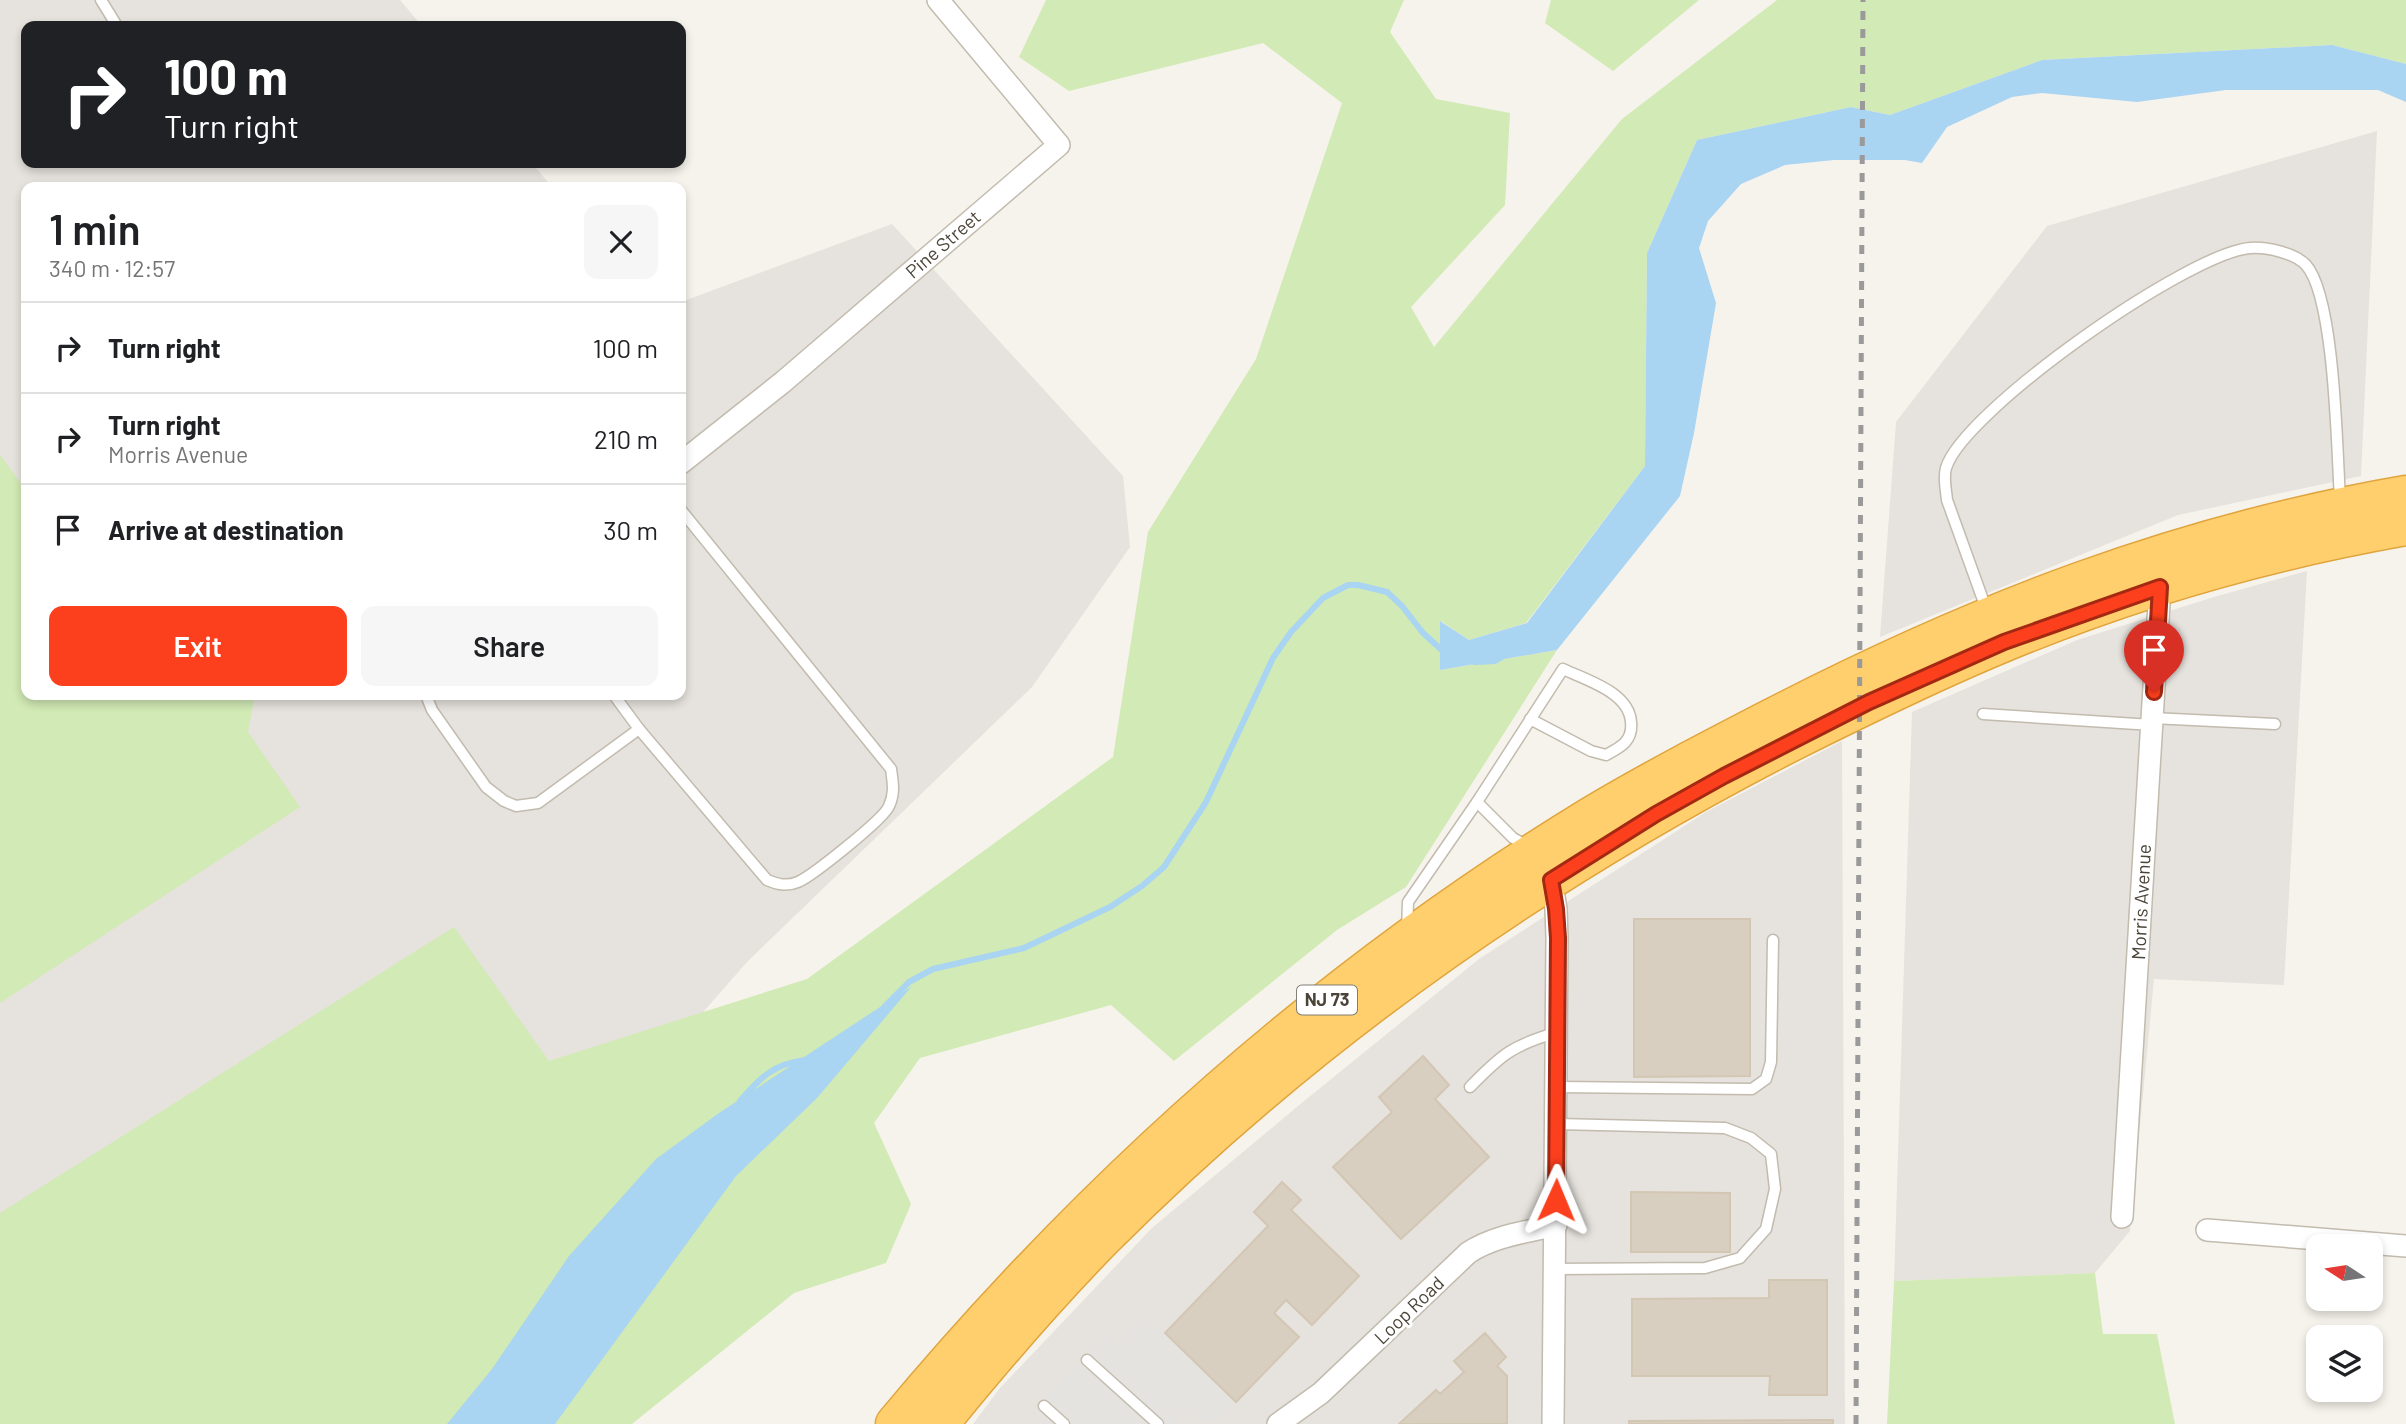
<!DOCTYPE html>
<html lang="en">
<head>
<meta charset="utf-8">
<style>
	:root { --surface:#fff; --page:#f6f6f6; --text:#202124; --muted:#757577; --line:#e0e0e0; --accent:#fc3f1d }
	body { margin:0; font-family:Barlow,sans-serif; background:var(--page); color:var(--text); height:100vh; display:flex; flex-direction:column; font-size:26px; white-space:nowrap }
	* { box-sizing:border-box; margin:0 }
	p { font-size:23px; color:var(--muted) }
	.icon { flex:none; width:38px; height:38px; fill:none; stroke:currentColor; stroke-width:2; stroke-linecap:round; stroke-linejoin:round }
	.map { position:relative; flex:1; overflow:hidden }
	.details { position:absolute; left:21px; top:182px; width:665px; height:518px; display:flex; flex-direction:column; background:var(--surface); border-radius:14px; box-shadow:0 4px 10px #0003 }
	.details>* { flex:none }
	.banner { position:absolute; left:21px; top:21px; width:665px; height:147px; border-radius:14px; box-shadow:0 4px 10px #0003; background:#202124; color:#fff; overflow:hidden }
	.needle { width:46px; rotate:282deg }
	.buttons { position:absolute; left:2306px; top:1234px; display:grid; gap:14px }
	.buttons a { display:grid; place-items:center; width:77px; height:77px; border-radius:14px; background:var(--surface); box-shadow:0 4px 10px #0003; font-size:35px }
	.pin { position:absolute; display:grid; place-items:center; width:60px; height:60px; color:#fff; margin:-72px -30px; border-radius:50% 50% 50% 0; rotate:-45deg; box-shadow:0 0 7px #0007 }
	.pin .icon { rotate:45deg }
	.me { position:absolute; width:77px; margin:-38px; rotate:1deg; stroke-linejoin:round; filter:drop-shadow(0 0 5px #0008) }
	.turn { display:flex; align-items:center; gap:24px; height:147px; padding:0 28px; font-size:32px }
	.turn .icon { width:91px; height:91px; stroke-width:2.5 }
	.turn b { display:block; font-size:49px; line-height:60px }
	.round { display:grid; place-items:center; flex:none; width:74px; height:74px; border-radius:14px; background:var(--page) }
	.head { display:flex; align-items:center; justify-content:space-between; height:119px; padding:0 28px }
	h1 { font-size:42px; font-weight:600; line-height:52px }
	.cta { display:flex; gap:14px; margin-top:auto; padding:14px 28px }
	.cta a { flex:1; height:80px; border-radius:14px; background:var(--accent); color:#fff; font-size:28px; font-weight:600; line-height:80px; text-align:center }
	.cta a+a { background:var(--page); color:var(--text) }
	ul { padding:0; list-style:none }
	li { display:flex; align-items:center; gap:21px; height:91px; padding:0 28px; border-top:2px solid var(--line) }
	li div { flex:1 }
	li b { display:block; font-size:26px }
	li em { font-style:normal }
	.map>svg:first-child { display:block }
	.industrial { fill:#e6e2dd }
	.green { fill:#d2eab5 }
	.parking { fill:#e5e3e0 }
	.water { fill:#a9d4f2 }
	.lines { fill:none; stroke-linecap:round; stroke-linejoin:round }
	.stream { stroke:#a9d4f2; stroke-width:6 }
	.building { fill:#d8cfc1; stroke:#d3c7b4; stroke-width:2 }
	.lane-casing { stroke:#c2bbae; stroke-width:13 }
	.street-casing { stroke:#c2bbae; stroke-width:24 }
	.highway-casing { stroke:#e0a43c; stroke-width:41 }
	.lane { stroke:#fff; stroke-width:10 }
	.street { stroke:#fff; stroke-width:21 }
	.highway { stroke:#ffcf6e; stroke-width:38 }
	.rail { stroke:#9a9a9a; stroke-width:5; stroke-dasharray:9 9; stroke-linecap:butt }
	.route-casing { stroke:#a42913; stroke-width:18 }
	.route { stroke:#fc3f1d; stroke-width:12 }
	.labels { text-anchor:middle; stroke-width:6; stroke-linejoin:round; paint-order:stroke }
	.shield { fill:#fff; stroke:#817c74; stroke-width:2 }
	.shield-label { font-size:18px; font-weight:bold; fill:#4b4439 }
	.street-label { font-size:19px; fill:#4b4439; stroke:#fff }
</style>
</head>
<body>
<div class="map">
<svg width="2406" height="1424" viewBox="0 0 2406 1424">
	<rect width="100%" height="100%" fill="#f6f3ec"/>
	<g class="industrial">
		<polygon points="0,0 400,0 422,26 26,26 26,163 532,163 552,187 26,187 26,695 681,695 681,302 892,224 1123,476 1130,547 1032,687 747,962 606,1123 0,1424"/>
		<polygon points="2377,131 2361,476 2178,515 1880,637 1896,422 2047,226"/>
		<polygon points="2307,571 2284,985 2154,979 2130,1231 2095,1273 1894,1281 1912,712 2077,640 2214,597"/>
		<polygon points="1842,741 1845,1424 973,1424 1000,1388 1152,1228 1298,1106 1479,959 1706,812"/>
	</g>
	<g class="green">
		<polygon points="1046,0 1404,0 1390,32 1436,99 1510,113 1505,205 1411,307 1434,347 1622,119 1777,0 2406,0 2406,64 2332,45 2042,60 1890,115 1851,107 1697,140 1647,253 1645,466 1526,623 1469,640 1441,621 1440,670 1557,650 1406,887 1337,930 1174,1061 1111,1005 920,1058 874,1123 911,1204 886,1263 794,1293 632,1424 0,1424 0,1213 454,927 549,1061 807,979 1113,757 1148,532 1256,359 1342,103 1263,43 1069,91 1019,57"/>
		<polygon points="1551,0 1699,0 1613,71 1545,23"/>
		<polygon points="0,455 26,490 26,695 255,695 248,732 300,807 0,1003"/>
		<polygon points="2095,1273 2103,1334 2157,1334 2175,1424 1887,1424 1894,1281"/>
	</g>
	<polygon class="parking" points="1146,1314 1236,1402 1222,1415 1205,1422 1184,1408 1173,1420 1177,1424 1033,1424 1038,1418 1033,1412 1106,1334 1117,1344"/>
	<g class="water">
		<polygon points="2332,45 2406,64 2406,102 2378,90 2226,90 2137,102 2042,93 2012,97 1947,127 1922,163 1905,160 1834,160 1785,165 1741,184 1708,221 1699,248 1716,303 1694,433 1680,496 1557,650 1440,670 1440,621 1469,640 1527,623 1645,466 1647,253 1697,140 1851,107 1890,115 2042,60"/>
		<polygon points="912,986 817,1098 736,1176 555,1424 447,1424 492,1369 569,1256 656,1159 719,1113"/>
	</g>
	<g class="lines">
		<g class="stream">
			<polyline points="1475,662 1495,661 1502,657"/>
			<polyline points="884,1007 909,982 933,969 1024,948 1110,907 1142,886 1164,867 1206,802 1273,658 1291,632 1323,598 1348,585 1358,585 1387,592 1402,606 1423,633 1445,653"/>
			<path d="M 740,1101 C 760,1078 773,1064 805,1060"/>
		</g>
	</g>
	<g class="building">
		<polygon points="1634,919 1750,919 1750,1076 1634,1077"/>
		<polygon points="1423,1056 1449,1085 1435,1099 1489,1157 1401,1239 1333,1167 1392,1112 1379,1097"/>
		<polygon points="1282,1182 1301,1200 1291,1210 1359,1276 1312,1325 1286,1300 1274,1313 1299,1337 1236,1402 1165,1333 1268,1226 1254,1212"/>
		<polygon points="1631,1192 1730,1193 1730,1252 1631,1252"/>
		<polygon points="1769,1280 1827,1280 1827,1395 1769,1395 1770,1376 1632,1376 1632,1299 1769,1298"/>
		<polygon points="1485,1333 1506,1357 1497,1366 1507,1376 1507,1424 1399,1424 1436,1390 1440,1394 1464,1372 1454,1361"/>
		<polygon points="1833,1420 1833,1424 1629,1424 1629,1421"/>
	</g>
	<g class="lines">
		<defs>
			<g id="lane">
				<polyline points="101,0 117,26"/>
				<path d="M 1987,611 L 1947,500 C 1946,489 1943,478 1946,468 C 1963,411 2191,251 2251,248 C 2267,247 2295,253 2306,265 C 2335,297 2337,452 2340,500"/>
				<polyline points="426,695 432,710 486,787 504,801 516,806 538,803 639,729"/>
				<path d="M 614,695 L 639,729 L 767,880 C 777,884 786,887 798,882 C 812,876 884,819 889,806 C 895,793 893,783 891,769 L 681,510"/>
				<polyline points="1983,714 2152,725"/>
				<polyline points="2152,718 2275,724"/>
				<path d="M 1477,802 L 1563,669 C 1586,680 1629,692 1631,722 C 1633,741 1621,747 1606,755 L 1591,751 L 1530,719"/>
				<polyline points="1407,930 1408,902 1477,802 1513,838 1529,847"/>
				<path d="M 1470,1087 C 1502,1054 1513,1045 1558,1032"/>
				<polyline points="1557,1087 1752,1089 1766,1079 1771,1062 1773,940"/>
				<polyline points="1555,1269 1705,1268 1740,1258 1766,1229 1775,1189 1771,1154 1751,1138 1725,1128 1557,1124"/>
				<polyline points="1087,1360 1158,1424"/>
				<polyline points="1044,1406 1064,1424"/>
			</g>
			<g id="street">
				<polyline points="681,463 783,382 1059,145 938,0"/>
				<polyline points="1551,879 1556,909 1557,938 1553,1424"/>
				<polyline points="2122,1217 2160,587"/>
				<polyline points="2207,1230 2406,1246"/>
				<path d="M 1278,1424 L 1321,1393 L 1468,1253 C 1493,1236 1527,1232 1556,1225"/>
			</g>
			<g id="highway">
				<path d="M 895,1424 C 1094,1185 1324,980 1590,817 C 1650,781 1712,749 1774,717 C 1978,612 2179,534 2406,495"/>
				<path d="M 939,1424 C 991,1360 1044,1298 1102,1239 C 1303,1037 1539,871 1793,741 C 1861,707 1930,673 2000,644 C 2129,590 2269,550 2406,526"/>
			</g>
		</defs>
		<use href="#lane" class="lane-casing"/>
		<use href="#street" class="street-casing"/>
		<use href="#highway" class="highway-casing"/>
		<use href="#lane" class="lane"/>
		<use href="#street" class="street"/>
		<use href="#highway" class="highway"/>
		<polyline class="rail" points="1856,1424 1863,0"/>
	</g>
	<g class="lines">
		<defs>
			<polyline id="route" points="1556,1200 1558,938 1556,909 1551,880 1656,814 1724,776 1869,702 2004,642 2160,587 2154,692"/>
		</defs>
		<use href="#route" class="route-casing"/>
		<use href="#route" class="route"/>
	</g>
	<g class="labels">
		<rect class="shield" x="1297" y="985.5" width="60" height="29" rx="5"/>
		<g class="shield-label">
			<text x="1327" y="1006">NJ 73</text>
		</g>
		<g class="street-label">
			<text transform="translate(943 244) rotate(-41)" y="7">Pine Street</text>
			<text transform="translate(2141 902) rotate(-87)" y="7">Morris Avenue</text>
			<text transform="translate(1409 1310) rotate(-44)" y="7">Loop Road</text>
		</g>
	</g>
</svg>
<div class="buttons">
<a><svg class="needle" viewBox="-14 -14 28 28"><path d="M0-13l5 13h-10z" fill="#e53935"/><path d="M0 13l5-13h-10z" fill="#757577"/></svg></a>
<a><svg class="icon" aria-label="layers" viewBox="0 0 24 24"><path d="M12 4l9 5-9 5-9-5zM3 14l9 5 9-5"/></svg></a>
</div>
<div class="pin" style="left:2154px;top:692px;background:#d93025"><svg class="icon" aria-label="arrive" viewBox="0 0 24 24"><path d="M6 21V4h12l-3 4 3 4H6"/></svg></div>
<svg class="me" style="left:1556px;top:1200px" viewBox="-20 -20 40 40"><path d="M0-17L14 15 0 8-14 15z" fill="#fc3f1d" stroke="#fff" stroke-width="4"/></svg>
<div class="banner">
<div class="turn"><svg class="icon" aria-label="right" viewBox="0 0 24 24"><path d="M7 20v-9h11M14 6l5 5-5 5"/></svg><div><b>100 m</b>Turn right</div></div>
</div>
<section class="details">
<div class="head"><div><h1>1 min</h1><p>340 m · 12:57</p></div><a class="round"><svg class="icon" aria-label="close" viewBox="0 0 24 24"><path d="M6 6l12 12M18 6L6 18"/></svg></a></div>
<ul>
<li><svg class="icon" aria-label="right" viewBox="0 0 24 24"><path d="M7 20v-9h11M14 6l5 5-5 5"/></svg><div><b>Turn right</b></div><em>100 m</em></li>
<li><svg class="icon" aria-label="right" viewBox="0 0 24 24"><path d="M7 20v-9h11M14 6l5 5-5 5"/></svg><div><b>Turn right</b><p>Morris Avenue</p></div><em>210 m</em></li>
<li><svg class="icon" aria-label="arrive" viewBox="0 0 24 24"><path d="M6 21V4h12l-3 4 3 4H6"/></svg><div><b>Arrive at destination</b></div><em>30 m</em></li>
</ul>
<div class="cta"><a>Exit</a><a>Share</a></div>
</section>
</div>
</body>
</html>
